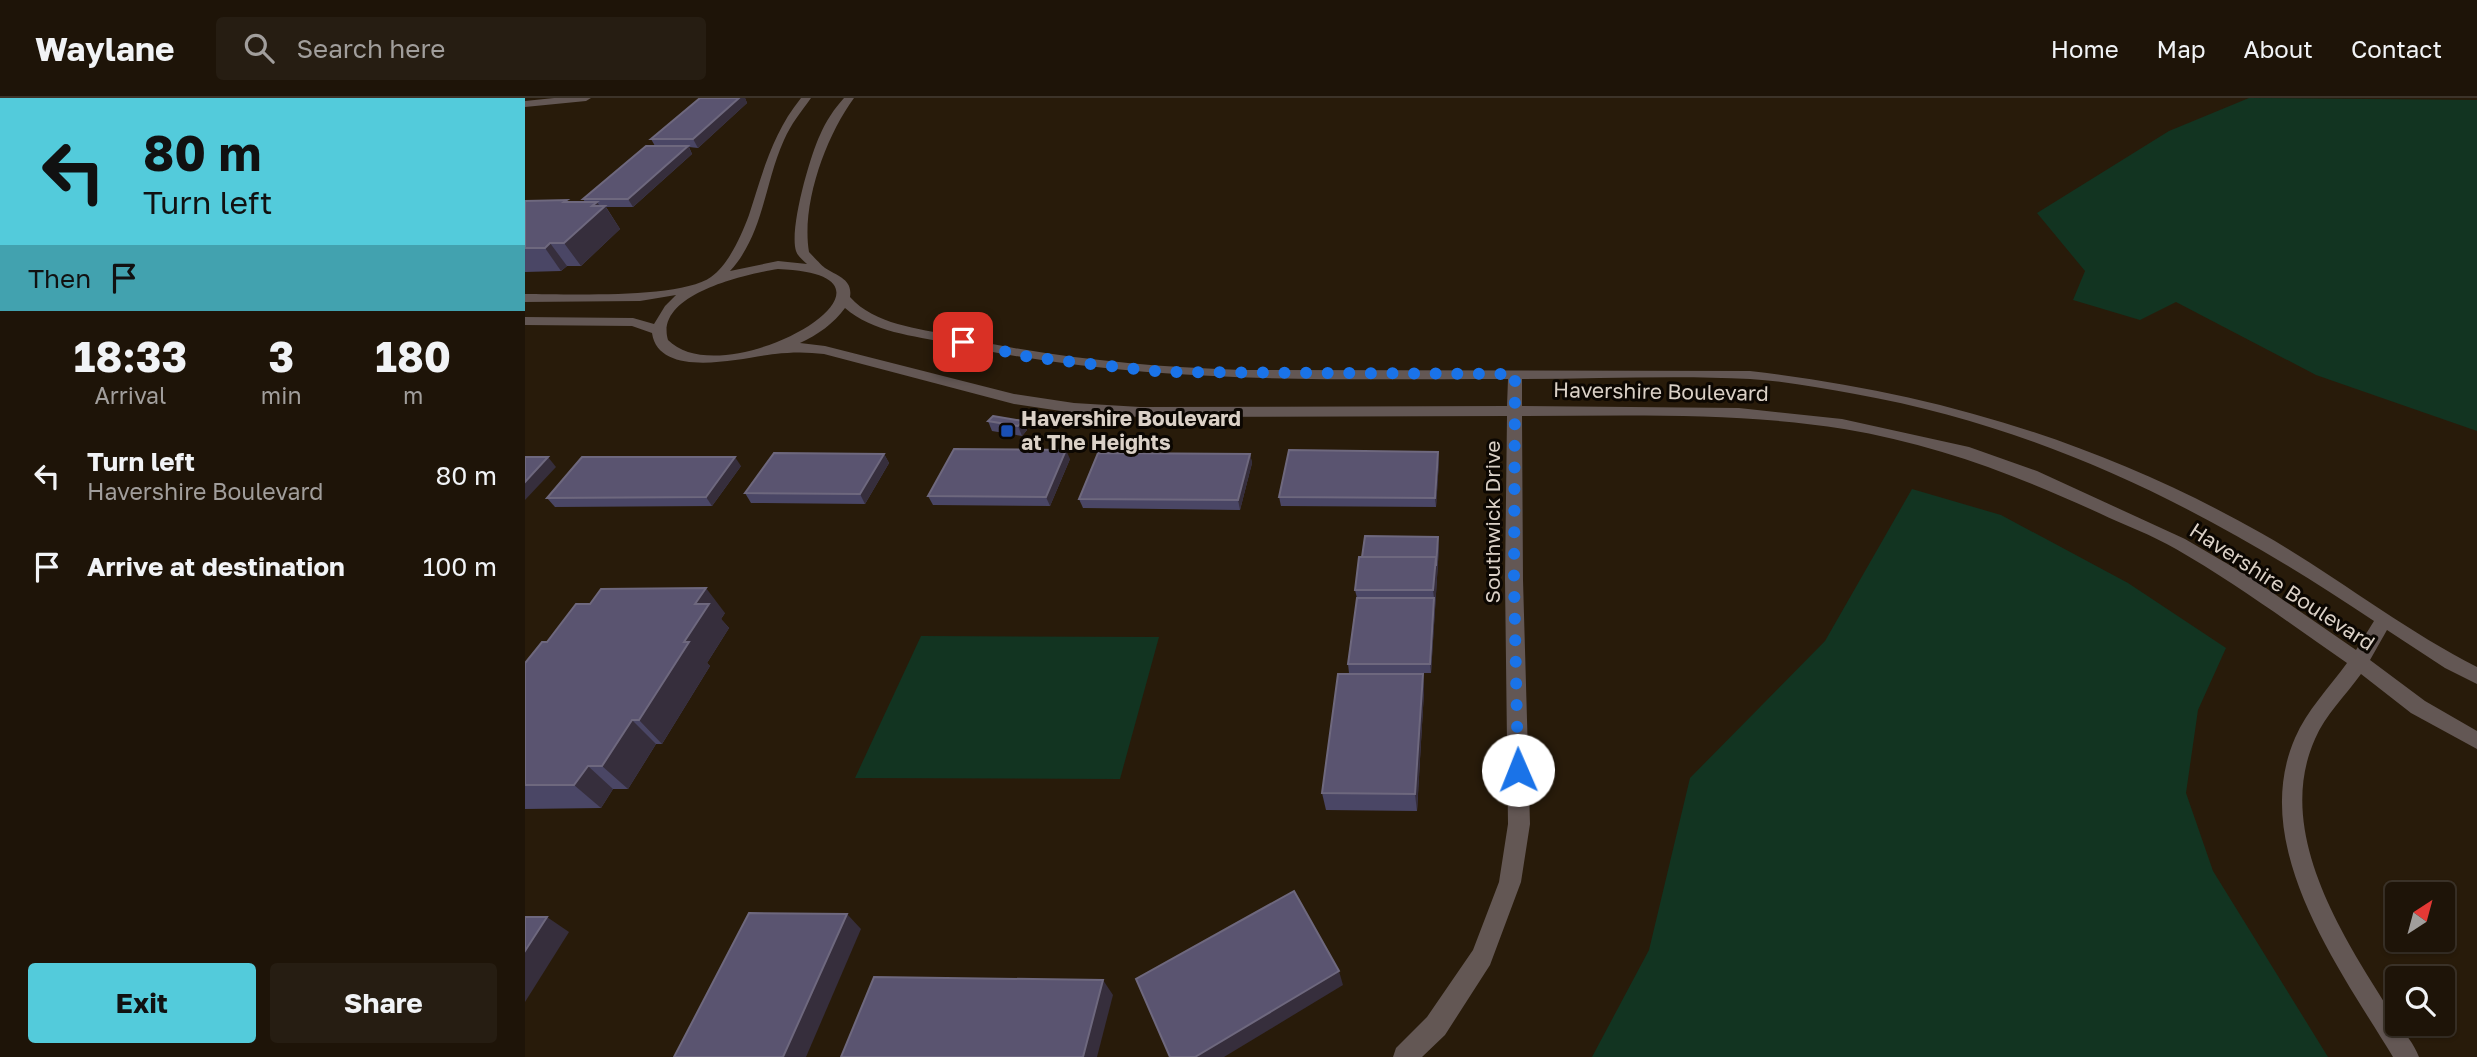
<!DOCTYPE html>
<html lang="en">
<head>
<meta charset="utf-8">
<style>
	:root { --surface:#1e1408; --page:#261d12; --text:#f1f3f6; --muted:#a19e9c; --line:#3c3329; --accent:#53cbdb }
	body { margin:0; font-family:"Golos Text",sans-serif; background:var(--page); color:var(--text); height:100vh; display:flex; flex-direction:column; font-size:26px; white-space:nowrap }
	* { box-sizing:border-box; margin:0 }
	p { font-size:23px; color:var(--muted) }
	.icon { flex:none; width:38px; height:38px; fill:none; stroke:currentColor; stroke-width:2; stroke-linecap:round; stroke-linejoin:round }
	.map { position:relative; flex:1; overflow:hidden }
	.sheet { display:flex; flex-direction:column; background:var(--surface); width:525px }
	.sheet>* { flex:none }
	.guide { background:#53cbdb; color:#111; overflow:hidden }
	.needle { width:46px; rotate:36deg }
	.tools { position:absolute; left:1860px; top:784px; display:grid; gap:14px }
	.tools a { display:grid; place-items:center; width:70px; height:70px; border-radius:7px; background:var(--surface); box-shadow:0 2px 5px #0004,0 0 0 2px var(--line); font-size:35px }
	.pin { position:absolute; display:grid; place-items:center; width:60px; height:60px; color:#fff; margin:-30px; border-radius:14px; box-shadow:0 4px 10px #0006 }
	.me { position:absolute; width:77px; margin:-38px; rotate:359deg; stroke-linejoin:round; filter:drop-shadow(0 0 5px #0008) }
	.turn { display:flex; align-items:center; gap:24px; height:147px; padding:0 28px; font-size:32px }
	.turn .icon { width:91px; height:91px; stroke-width:2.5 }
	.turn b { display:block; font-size:49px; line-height:60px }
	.then { display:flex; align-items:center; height:66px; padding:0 28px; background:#0003; gap:14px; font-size:26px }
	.eta { display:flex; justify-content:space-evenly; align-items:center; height:119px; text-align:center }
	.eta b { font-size:42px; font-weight:700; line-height:49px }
	.cta { display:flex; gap:14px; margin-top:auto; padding:14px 28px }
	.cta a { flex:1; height:80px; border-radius:7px; background:var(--accent); color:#111; font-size:28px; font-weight:700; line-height:80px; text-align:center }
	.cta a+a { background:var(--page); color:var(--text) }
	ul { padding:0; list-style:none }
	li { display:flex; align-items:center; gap:21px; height:91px; padding:0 28px }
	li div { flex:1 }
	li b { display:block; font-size:26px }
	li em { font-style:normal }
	header { display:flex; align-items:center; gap:42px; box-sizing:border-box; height:98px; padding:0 35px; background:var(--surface); border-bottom:2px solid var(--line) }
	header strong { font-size:33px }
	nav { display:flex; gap:38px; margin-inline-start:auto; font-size:24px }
	.search { width:490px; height:63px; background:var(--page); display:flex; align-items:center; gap:18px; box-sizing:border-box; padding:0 24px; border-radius:7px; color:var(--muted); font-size:26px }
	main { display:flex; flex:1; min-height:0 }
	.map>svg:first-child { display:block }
	.green { fill:#123421 }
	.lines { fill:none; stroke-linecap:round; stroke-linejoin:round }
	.minor { fill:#635754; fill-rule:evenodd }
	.wall { fill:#4a4665 }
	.shaded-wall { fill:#362e3c }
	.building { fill:#5a5470; stroke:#6e687e; stroke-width:2 }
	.route { stroke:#1a73e8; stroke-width:12; stroke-dasharray:0 21.6 }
	.transit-dot { fill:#1a4fb4; stroke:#0c0702; stroke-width:2.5 }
	.labels { text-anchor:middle; stroke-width:6; stroke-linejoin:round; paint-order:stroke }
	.street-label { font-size:21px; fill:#dbd1c7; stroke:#0c0702 }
	.poi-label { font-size:21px; font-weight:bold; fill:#dbd1c7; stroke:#0c0702; text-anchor:start }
</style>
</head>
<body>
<header>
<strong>Waylane</strong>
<div class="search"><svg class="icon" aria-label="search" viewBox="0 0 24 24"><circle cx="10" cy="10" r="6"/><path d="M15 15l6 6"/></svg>Search here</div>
<nav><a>Home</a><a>Map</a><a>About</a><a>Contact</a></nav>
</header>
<main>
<section class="sheet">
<div class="guide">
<div class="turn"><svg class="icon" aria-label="left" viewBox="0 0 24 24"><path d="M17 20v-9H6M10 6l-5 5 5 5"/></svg><div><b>80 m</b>Turn left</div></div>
<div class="then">Then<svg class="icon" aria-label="arrive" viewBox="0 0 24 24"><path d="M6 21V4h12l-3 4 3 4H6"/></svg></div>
</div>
<div class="eta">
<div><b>18:33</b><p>Arrival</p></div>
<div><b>3</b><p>min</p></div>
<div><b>180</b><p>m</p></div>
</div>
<ul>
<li><svg class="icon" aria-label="left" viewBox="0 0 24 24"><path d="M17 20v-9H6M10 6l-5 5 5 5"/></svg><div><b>Turn left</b><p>Havershire Boulevard</p></div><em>80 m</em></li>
<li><svg class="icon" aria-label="arrive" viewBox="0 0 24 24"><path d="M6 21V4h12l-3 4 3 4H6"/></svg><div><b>Arrive at destination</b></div><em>100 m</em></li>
</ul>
<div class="cta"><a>Exit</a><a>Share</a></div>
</section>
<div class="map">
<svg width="1952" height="959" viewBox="0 0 1952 959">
	<rect width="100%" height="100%" fill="#281b0a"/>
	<g class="green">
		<polygon points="1724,0 1952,2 1952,333 1791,277 1651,204 1615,222 1548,202 1560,173 1512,115 1644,33"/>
		<polygon points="1387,391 1476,417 1603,485 1701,550 1673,612 1661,695 1688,773 1803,959 1067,959 1124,852 1165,680 1300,543"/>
		<polygon points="396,538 634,539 595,681 330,680"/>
	</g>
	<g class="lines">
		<g class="minor">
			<polygon points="29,0 66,0 61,3 0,9 0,3"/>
			<path d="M 276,0 L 286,0 C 276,14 266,26 259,42 C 239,86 239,136 205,173 L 253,163 L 282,166 C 278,162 273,159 271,153 C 264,131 285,58 295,37 C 301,23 309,11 319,0 L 329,0 C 301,38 276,106 284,154 C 289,159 296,167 300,170 C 312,178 328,181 325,199 C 350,227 393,230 428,238 C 523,259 619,269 716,272 L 1225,273 C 1408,294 1575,344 1736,435 C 1810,477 1877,531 1952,569 L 1952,586 L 1920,570 L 1862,532 L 1845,562 L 1900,603 L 1952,633 L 1952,651 L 1886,615 L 1836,576 C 1821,597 1800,617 1790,641 C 1747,737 1823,846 1872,924 C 1879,934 1889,946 1894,959 L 1868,959 C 1814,870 1723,748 1770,640 C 1782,612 1804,590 1822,565 C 1766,526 1710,485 1651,451 C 1627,437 1599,427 1574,415 C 1491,377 1410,346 1319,331 C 1213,314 1104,318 997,318 L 998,482 L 1005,726 L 996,784 L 965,867 L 920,937 L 897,959 L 868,959 L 871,950 L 902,919 L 948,852 L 974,784 L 983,726 L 980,482 L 982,318 L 615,319 L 549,315 L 489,306 L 299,256 C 283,254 267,254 250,256 C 221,259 134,283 127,235 L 107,228 L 0,227 L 0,219 L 108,220 L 129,226 L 140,208 L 151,197 L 115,203 L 0,204 L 0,196 C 40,196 156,201 186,179 C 204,166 216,138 224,117 C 238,74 247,36 276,0 ZM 253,171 C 413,177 200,300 143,242 C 129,196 222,176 253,171 ZM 320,210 C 347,234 389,238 424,245 C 612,287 791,281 983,281 L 982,308 L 615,309 L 549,305 L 489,296 L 300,248 L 275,245 C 293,237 309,225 320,210 ZM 997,281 C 1073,281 1150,277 1225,281 C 1260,283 1295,290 1330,296 C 1525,331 1686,414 1849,523 L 1831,552 L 1725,479 L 1660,441 L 1512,373 L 1444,349 L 1317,321 L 1214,310 L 997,308 Z"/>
		</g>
	</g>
	<g class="wall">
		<polygon points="175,0 220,0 222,5 173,50 164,49 167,56 108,109 81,109 95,131 56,168 42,168 36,173 0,174 0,103 60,104 58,101 130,48 126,41"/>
		<polygon points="463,323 498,323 502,332 497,338 467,333"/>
		<polygon points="359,356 364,365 340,406 226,405 220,395"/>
		<polygon points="725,356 727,365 715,412 558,410 554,401"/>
		<polygon points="545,361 525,408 408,407 403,398"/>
		<polygon points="914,363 911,409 756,408 754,399"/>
		<polygon points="216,368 187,408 30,409 22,400"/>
		<polygon points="914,448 906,575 824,575 823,566 832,500 830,492 837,459"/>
		<polygon points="200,515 196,521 204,530 182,565 185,568 137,646 131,646 103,691 88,691 76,710 0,711 0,565 22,544"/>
		<polygon points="898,576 899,593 892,713 801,712 797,695"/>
	</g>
	<g class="shaded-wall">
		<polygon points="214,0 220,0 222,5 173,50 168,41"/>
		<polygon points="163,48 167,56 108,109 103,101"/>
		<polygon points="72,104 77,111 80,108 95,131 56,168 39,145 67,108"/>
		<polygon points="25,145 42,168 36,173 20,150"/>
		<polygon points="498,323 502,332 497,338 493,328"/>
		<polygon points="541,352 545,361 525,408 521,399"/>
		<polygon points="913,354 914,363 911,409 910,400"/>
		<polygon points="359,356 364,365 340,406 335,396"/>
		<polygon points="725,356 727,365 715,412 713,402"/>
		<polygon points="23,359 31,369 0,402 0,384"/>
		<polygon points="210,359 216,368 187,408 181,399"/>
		<polygon points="913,439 914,448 906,575 905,566 909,500 908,492"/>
		<polygon points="181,490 200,515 196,521 204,530 182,565 185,568 137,646 114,622 159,544 170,506"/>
		<polygon points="898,576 899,593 892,713 890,696"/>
		<polygon points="107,622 131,646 103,691 77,668"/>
		<polygon points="63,668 88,691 76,710 49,687"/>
		<polygon points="322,816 336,831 281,959 258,959"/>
		<polygon points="22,819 44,834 0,904 0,853"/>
		<polygon points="814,873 818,887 699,959 670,959"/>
		<polygon points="578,882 588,897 572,959 558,959"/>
	</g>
	<g class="building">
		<polygon points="175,0 214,0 168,41 126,41"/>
		<polygon points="121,48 163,48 103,101 58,101"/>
		<polygon points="42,102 39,104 72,104 67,108 80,108 39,145 25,145 20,150 0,150 0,103"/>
		<polygon points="468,318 498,323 493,328 463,323"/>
		<polygon points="429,351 541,352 521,399 403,398"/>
		<polygon points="764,352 913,354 910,400 754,399"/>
		<polygon points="249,355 359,356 335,396 220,395"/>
		<polygon points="573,355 725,356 713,402 554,401"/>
		<polygon points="0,359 23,359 0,384"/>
		<polygon points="57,359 210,359 181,399 22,400"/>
		<polygon points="840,438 913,439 911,468 911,459 837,459"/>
		<polygon points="834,459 911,459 908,492 830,492"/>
		<polygon points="181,490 170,506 184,506 159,544 164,544 114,622 107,622 77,668 63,668 49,687 0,687 0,565 17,544 22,544 51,506 65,506 76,491"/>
		<polygon points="832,500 909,500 905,566 823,566"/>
		<polygon points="813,576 898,576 890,696 797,695"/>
		<polygon points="769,793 814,873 670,959 645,959 611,881"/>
		<polygon points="224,815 322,816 258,959 149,959"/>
		<polygon points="0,819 22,819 0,853"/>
		<polygon points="349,879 578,882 558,959 316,959"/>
	</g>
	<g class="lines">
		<polyline class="route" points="438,244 504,259 638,274 990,276 989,482 993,672"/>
	</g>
	<rect class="transit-dot" x="475" y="326" width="14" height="14" rx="3.5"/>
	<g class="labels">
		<g class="street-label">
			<text transform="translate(1136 294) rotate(1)" y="7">Havershire Boulevard</text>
			<text transform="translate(968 424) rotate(-90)" y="7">Southwick Drive</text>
			<text transform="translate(1757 489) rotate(33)" y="7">Havershire Boulevard</text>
		</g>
		<g class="poi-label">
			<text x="496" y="328">Havershire Boulevard<tspan x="496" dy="24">at The Heights</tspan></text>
		</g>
	</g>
</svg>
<div class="tools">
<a><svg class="needle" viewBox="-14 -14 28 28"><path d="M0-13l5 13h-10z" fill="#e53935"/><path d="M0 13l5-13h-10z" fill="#a19e9c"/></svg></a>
<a><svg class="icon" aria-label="search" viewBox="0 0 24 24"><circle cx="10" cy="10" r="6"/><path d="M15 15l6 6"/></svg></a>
</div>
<div class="pin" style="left:438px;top:244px;background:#d93025"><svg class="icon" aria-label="arrive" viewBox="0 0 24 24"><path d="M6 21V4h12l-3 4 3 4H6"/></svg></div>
<svg class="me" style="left:993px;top:672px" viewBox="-20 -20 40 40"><circle r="19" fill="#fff"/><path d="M0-13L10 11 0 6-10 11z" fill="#1a73e8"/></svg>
</div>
</main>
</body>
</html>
